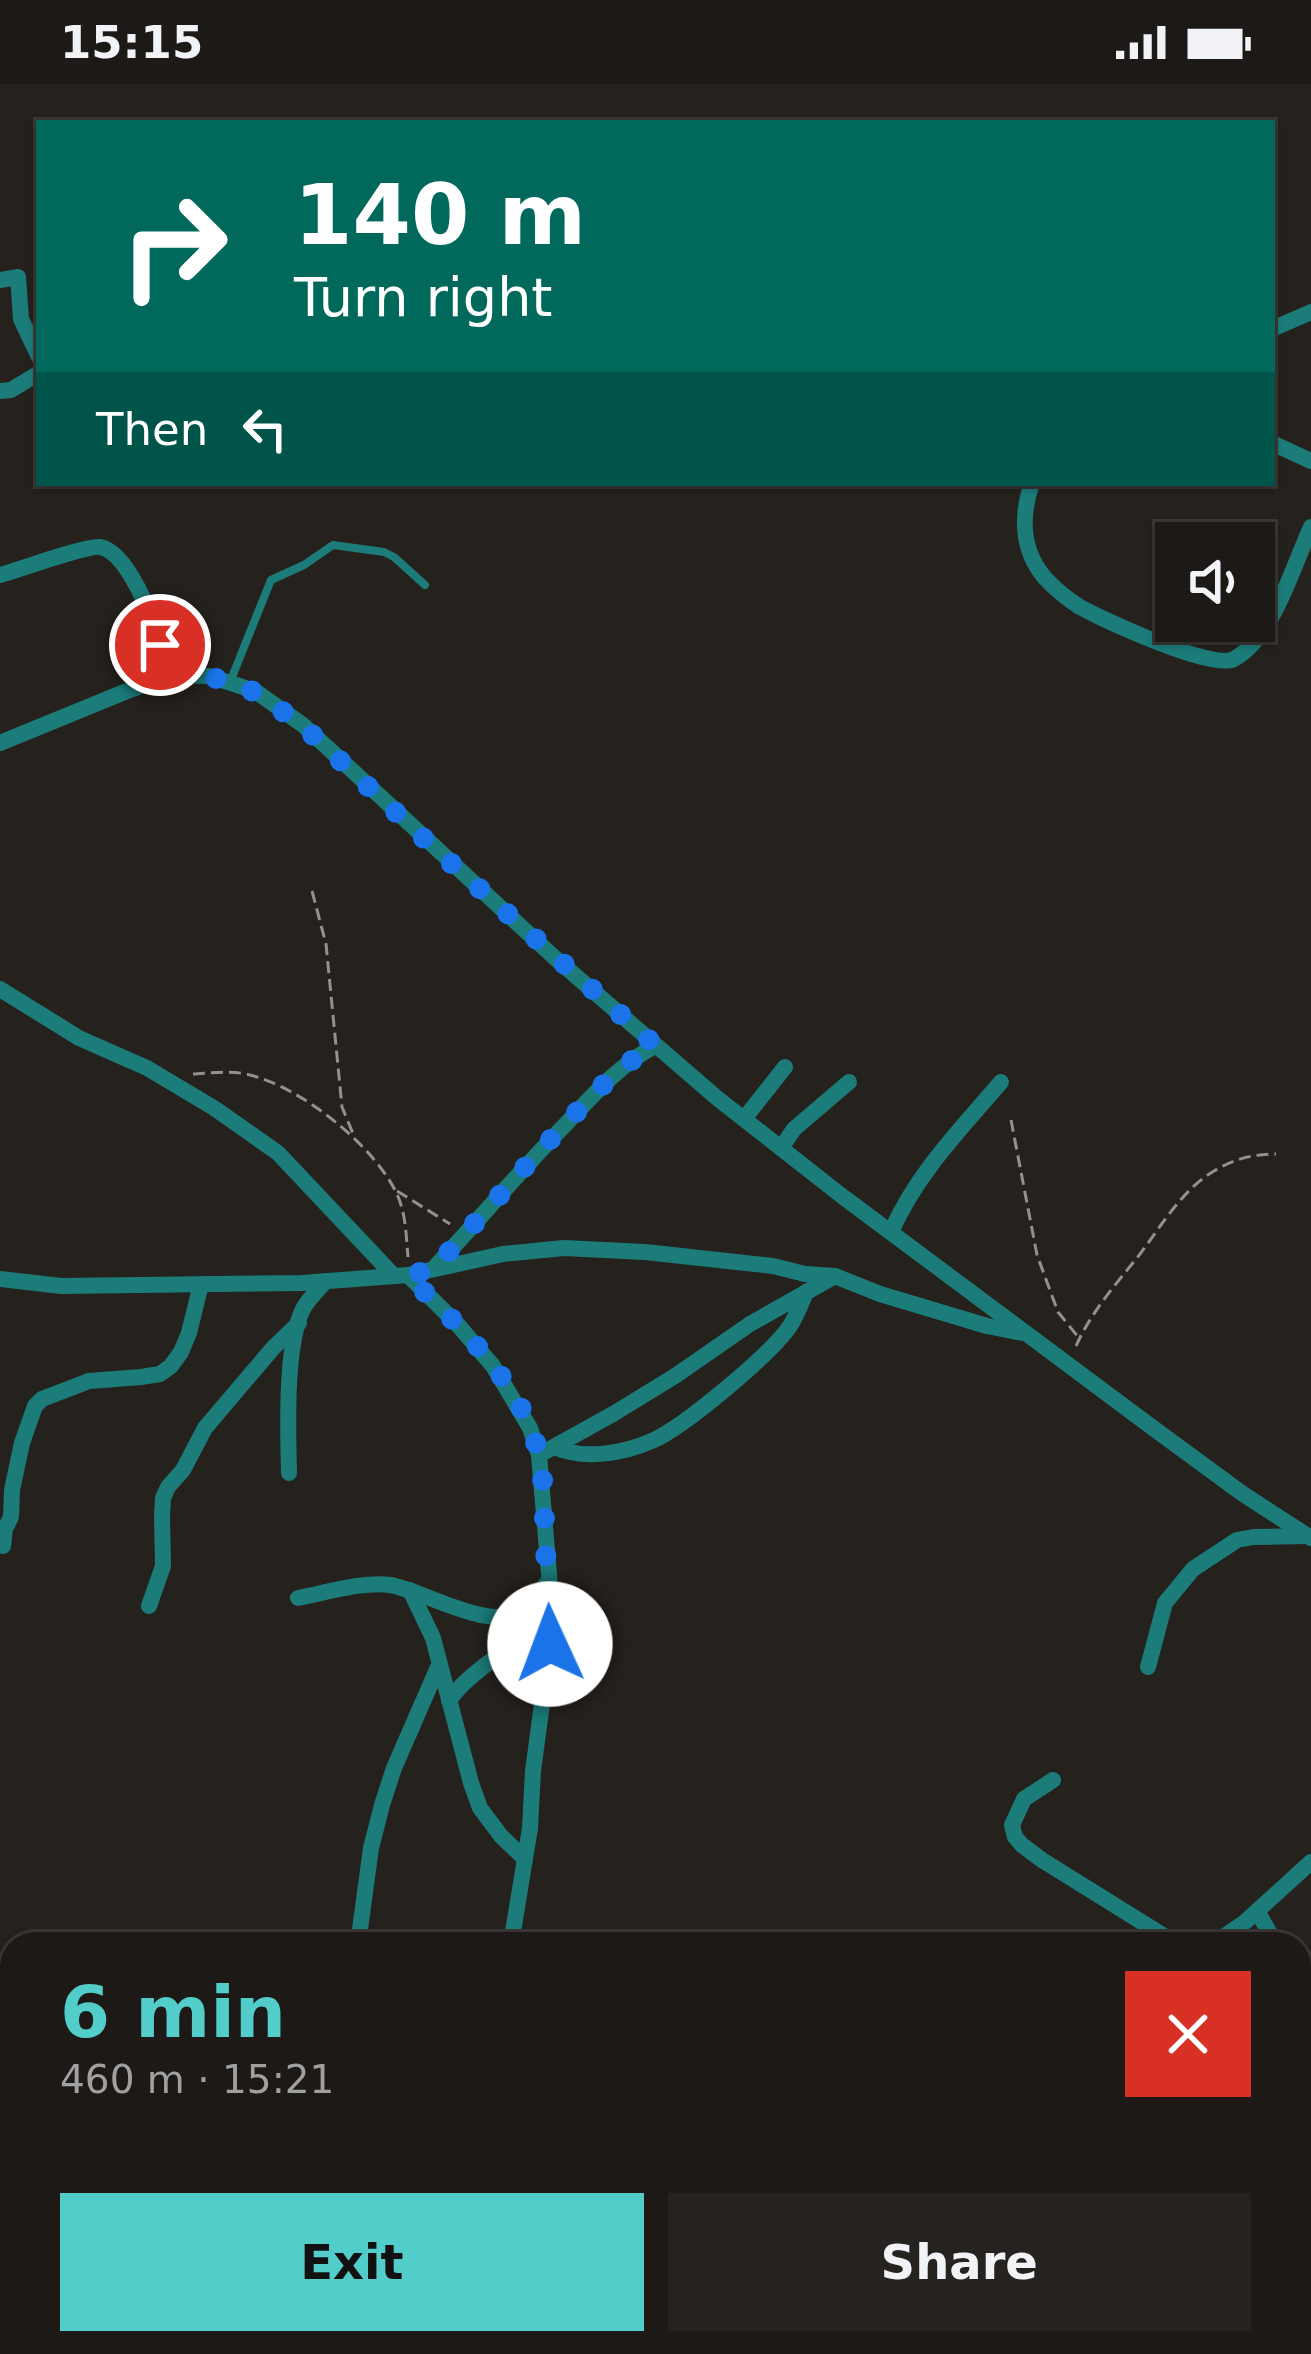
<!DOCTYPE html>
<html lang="en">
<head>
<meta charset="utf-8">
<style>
	:root { --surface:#1c1916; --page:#25221f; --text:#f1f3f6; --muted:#a0a0a1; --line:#3a3835; --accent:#53cdca }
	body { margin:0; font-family:"DejaVu Sans",sans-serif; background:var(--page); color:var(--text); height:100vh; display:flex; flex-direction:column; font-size:45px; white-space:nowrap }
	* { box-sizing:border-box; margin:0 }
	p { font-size:39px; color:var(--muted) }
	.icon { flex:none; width:66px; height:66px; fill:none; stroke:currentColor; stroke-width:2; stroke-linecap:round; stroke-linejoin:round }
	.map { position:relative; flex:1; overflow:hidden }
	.sheet { position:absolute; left:0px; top:1848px; width:1311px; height:423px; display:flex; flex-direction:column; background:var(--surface); border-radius:36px 36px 0 0; box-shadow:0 3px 9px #0004,0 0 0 3px var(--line) }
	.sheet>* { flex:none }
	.top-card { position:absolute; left:36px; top:36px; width:1239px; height:366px; border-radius:0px; box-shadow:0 3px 9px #0004,0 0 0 3px var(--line); background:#00695c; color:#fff; overflow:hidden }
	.buttons { position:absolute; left:1155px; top:438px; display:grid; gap:24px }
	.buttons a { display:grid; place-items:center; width:120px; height:120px; border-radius:0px; background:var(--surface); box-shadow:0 3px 9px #0004,0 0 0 3px var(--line); font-size:60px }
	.pin { position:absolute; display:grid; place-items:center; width:102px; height:102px; color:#fff; margin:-51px; border:6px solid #fff; border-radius:50%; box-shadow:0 3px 12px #0007 }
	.me { position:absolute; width:132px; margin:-66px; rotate:358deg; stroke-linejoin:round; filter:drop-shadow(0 0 9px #0008) }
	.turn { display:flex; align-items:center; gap:42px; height:252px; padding:0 60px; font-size:54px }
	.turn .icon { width:156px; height:156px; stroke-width:2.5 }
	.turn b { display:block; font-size:84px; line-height:102px }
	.then { display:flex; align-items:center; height:114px; padding:0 60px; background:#0003; gap:24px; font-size:45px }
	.round { display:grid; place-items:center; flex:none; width:126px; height:126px; border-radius:0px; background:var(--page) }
	.summary { display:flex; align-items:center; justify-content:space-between; height:204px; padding:0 60px }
	h1 { font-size:72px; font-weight:800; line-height:90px; color:var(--accent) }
	.cta { display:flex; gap:24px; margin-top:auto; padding:24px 60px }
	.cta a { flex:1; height:138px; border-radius:0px; background:var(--accent); color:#111; font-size:48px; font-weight:800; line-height:138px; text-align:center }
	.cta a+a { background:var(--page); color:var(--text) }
	.status { display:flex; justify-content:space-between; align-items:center; height:84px; padding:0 60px; background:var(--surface); direction:ltr }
	.status svg { height:33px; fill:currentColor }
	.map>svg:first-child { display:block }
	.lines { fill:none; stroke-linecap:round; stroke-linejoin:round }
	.path { stroke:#94908d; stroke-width:3; stroke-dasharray:12 6; stroke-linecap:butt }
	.lane { stroke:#1b7c7a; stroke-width:8 }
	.street { stroke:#1b7c7a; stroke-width:16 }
	.route { stroke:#1a73e8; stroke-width:21; stroke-dasharray:0 37.8 }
</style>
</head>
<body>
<div class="status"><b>15:15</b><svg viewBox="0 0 49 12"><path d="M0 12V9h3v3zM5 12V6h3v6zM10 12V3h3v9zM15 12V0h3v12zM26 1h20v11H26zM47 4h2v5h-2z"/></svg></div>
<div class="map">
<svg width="1311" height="2270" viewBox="0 0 1311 2270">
	<rect width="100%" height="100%" fill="#25211d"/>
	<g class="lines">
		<g class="path">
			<polyline points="312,807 326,860 342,1023 354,1052"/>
			<path d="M 193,990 C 212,989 232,986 250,991 C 302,1004 372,1060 396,1108 C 406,1128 406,1151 408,1173"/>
			<polyline points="1011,1036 1037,1171 1058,1228 1079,1254"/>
			<polyline points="397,1107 450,1140"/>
			<path d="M 1076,1262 C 1091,1228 1117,1199 1140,1170 C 1162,1141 1182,1106 1214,1087 C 1234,1075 1253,1070 1276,1070"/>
		</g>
		<polyline class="lane" points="230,598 271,496 304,481 333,461 384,468 394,473 425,501"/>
		<g class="street">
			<polyline points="0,196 18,193 21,235 39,273"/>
			<polyline points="1272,245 1311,228"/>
			<polyline points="0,307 11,306 39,289"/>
			<polyline points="1272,359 1311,377"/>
			<path d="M 1032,399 C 1021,431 1021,466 1045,494 C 1054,504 1069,516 1080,523 C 1104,536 1213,587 1234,575 C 1273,554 1293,482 1311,443"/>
			<path d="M 0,491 C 19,486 87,461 100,463 C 134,469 161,562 174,591"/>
			<polyline points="0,659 127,607 174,591 209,592 255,607 303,641 555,874 717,1014 842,1112 1149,1341 1243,1410 1311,1454"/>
			<polyline points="0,905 79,954 147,984 214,1024 278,1069 394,1192"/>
			<polyline points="744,1035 785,983"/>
			<polyline points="781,1064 794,1045 849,998"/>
			<path d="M 891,1148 C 917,1089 960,1046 1001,998"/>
			<path d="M 433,1185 C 477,1138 519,1088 565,1041 C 593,1011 619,981 655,962"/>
			<polyline points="408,1191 458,1241 493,1282 530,1344 539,1371 552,1526 550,1560 533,1687 530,1744 511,1860"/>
			<polyline points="0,1195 61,1202 302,1199 408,1191 503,1170 564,1164 645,1168 773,1182 805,1190 835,1192 880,1210 987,1242 1023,1249"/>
			<path d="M 554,1363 C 584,1376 623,1370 654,1356 C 686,1341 770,1271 790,1242 C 797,1231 801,1220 806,1208"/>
			<polyline points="539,1371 613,1330 675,1292 750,1240 835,1192"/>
			<path d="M 289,1389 C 288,1347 285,1264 302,1227 C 307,1216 318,1206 326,1197"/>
			<polyline points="3,1462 5,1445 11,1433 12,1406 22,1359 35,1322 42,1315 89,1297 141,1293 160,1290 171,1282 181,1268 189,1249 201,1200"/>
			<polyline points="410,1506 433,1554 471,1699 480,1724 501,1752 525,1775"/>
			<path d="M 298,1514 C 324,1509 364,1497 390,1501 C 423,1506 492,1550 524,1526 C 533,1519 540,1506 548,1498"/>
			<polyline points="149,1522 163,1482 162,1432 163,1414 168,1403 183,1386 205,1344 273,1264 299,1239"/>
			<polyline points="1148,1583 1165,1519 1193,1485 1237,1456 1253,1453 1307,1452"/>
			<path d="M 449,1617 C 474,1579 525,1567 531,1520"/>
			<polyline points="1053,1696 1024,1715 1012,1741 1015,1753 1022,1761 1042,1776 1177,1860"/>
			<polyline points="1257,1827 1276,1860"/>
			<polyline points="358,1860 371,1764 382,1721 394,1684 439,1581"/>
			<polyline points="1213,1860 1245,1838 1311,1778"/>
			<polyline points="1299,1889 1311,1904"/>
			<polyline points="1299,2006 1311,2011"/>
			<polyline points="1299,2070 1311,2065"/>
			<polyline points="260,2259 261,2270"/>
			<polyline points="521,2259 524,2270"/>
			<polyline points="1050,2259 1085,2262 1100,2270"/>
			<polyline points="960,2261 974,2259"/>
			<polyline points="869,2270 877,2259"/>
			<polyline points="892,2270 919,2260"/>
		</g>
	</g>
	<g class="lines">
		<path class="route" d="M 160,561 L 174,591 L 209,592 L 255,608 L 302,641 L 433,763 L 656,962 C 621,979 597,1007 571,1034 C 523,1083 479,1136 432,1186 L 407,1191 C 458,1241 519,1295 538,1367 C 545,1396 544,1429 545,1459 C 547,1493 552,1526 550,1560"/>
	</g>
</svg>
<div class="buttons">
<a><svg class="icon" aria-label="sound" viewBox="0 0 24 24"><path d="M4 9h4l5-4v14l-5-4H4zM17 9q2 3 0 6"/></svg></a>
</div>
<div class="pin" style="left:160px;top:561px;background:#d93025"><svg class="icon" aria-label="arrive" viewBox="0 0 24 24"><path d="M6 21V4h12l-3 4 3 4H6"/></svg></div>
<svg class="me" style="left:550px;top:1560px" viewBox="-20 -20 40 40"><circle r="19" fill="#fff"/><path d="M0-13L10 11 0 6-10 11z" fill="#1a73e8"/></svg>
<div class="top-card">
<div class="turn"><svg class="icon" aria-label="right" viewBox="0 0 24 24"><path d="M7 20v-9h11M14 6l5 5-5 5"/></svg><div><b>140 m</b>Turn right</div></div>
<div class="then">Then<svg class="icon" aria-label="left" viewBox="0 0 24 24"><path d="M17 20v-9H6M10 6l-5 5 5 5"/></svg></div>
</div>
<section class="sheet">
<div class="summary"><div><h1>6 min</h1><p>460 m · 15:21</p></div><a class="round" style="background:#d93025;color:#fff"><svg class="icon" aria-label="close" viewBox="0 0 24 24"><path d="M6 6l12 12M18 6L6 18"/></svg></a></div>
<div class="cta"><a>Exit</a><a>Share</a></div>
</section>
</div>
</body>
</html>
